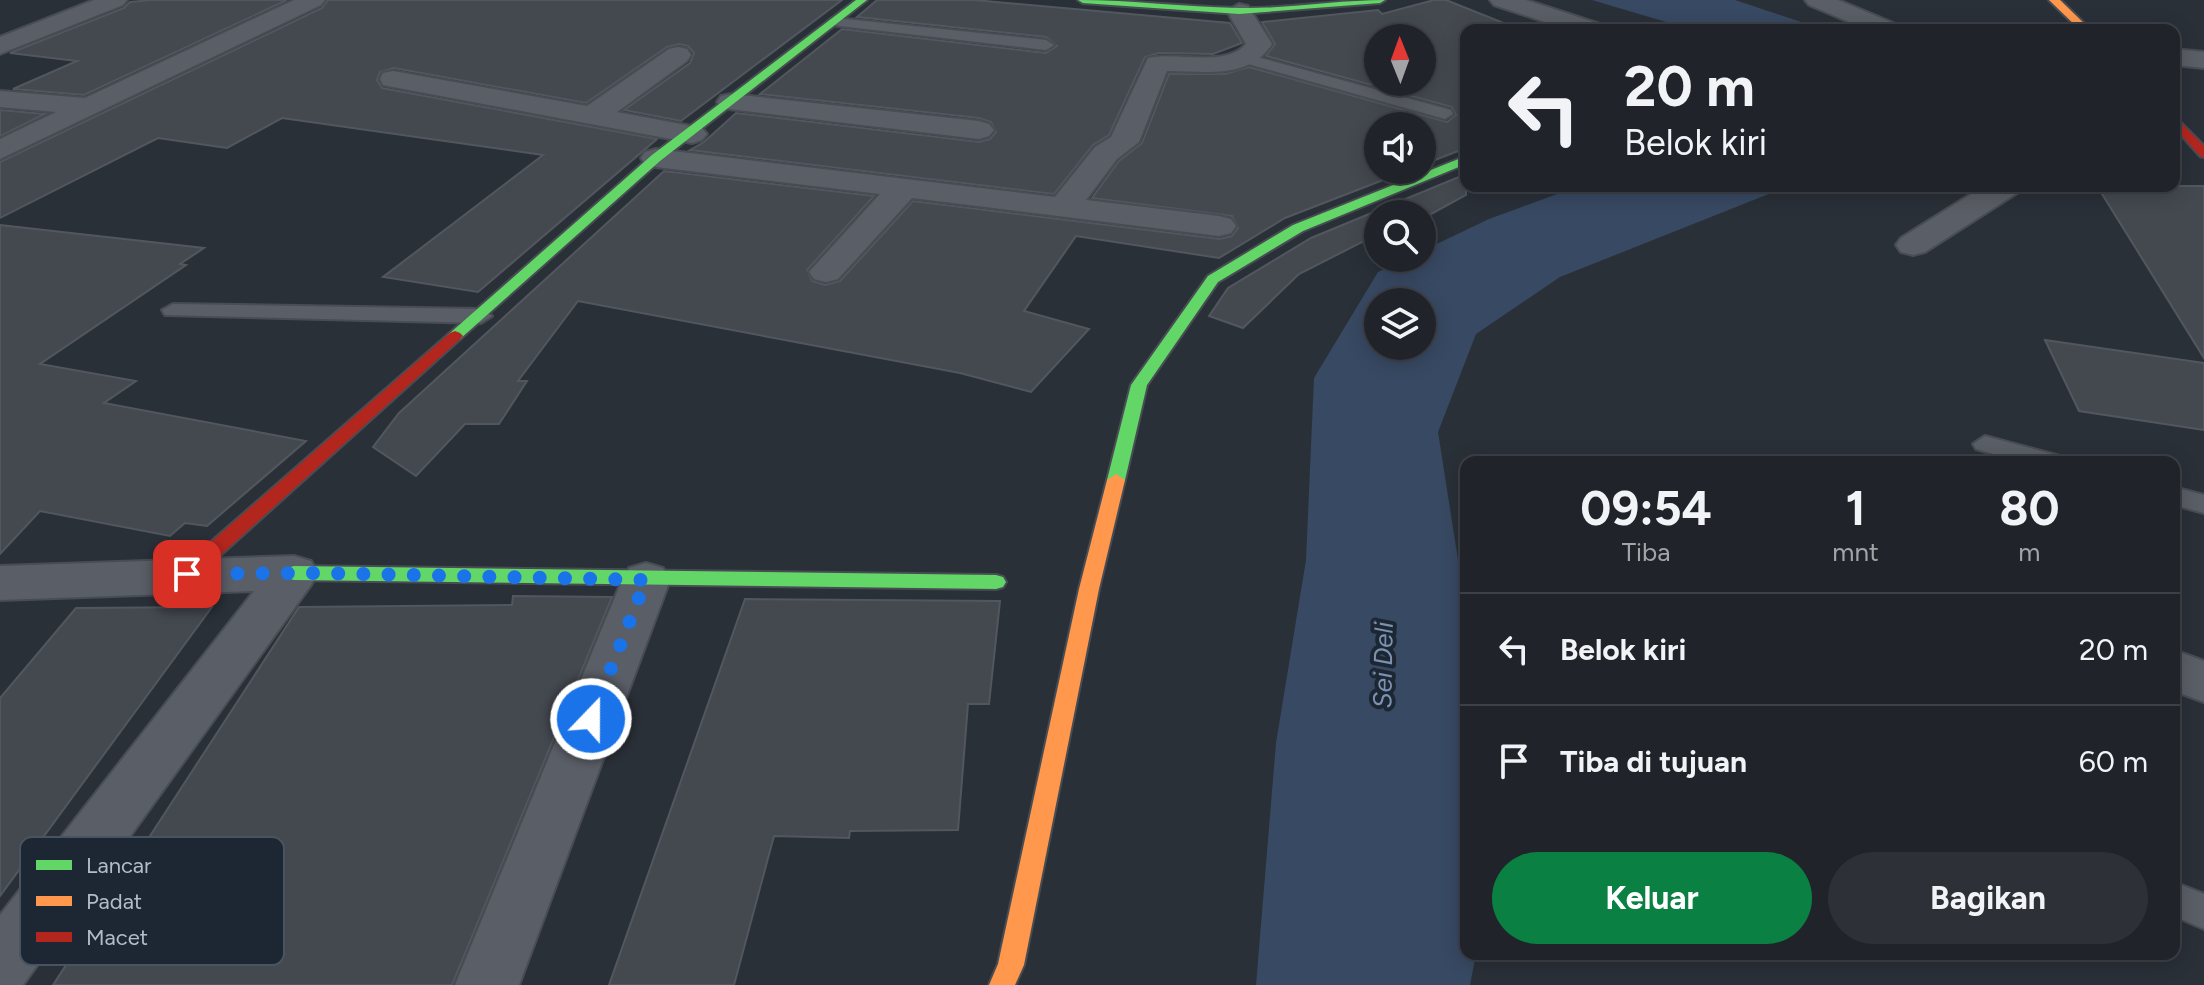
<!DOCTYPE html>
<html lang="id">
<head>
<meta charset="utf-8">
<style>
	:root { --surface:#20242a; --page:#2d3036; --text:#f1f3f6; --muted:#a2a4a8; --line:#3d4147; --accent:#0b8043 }
	body { margin:0; font-family:Figtree,sans-serif; background:var(--page); color:var(--text); height:100vh; display:flex; flex-direction:column; font-size:30px; white-space:nowrap }
	* { box-sizing:border-box; margin:0 }
	p { font-size:26px; color:var(--muted) }
	.icon { flex:none; width:44px; height:44px; fill:none; stroke:currentColor; stroke-width:2; stroke-linecap:round; stroke-linejoin:round }
	.map { position:relative; flex:1; overflow:hidden }
	.drawer { position:absolute; left:1460px; top:456px; width:720px; height:504px; display:flex; flex-direction:column; background:var(--surface); border-radius:16px; box-shadow:0 4px 20px #0003,0 0 0 2px var(--line) }
	.drawer>* { flex:none }
	.banner { position:absolute; left:1460px; top:24px; width:720px; height:168px; border-radius:16px; box-shadow:0 4px 20px #0003,0 0 0 2px var(--line); background:#20242a; color:var(--text); overflow:hidden }
	.needle { width:52px; rotate:359deg }
	.tools { position:absolute; left:1364px; top:24px; display:grid; gap:16px }
	.tools a { display:grid; place-items:center; width:72px; height:72px; border-radius:50%; background:var(--surface); box-shadow:0 4px 20px #0003,0 0 0 2px var(--line); font-size:40px }
	.pin { position:absolute; display:grid; place-items:center; width:68px; height:68px; color:#fff; margin:-34px; border-radius:16px; box-shadow:0 4px 12px #0006 }
	.me { position:absolute; width:88px; margin:-44px; rotate:22deg; stroke-linejoin:round; filter:drop-shadow(0 0 6px #0008) }
	.turn { display:flex; align-items:center; gap:28px; height:168px; padding:0 32px; font-size:36px }
	.turn .icon { width:104px; height:104px; stroke-width:2.5 }
	.turn b { display:block; font-size:56px; line-height:68px }
	.eta { display:flex; justify-content:space-evenly; align-items:center; height:136px; text-align:center }
	.eta b { font-size:48px; font-weight:700; line-height:56px }
	.primary-button { display:flex; gap:16px; margin-top:auto; padding:16px 32px }
	.primary-button a { flex:1; height:92px; border-radius:48px; background:var(--accent); color:#fff; font-size:32px; font-weight:700; line-height:92px; text-align:center }
	.primary-button a+a { background:var(--page); color:var(--text) }
	ul { padding:0; list-style:none }
	li { display:flex; align-items:center; gap:24px; height:112px; padding:0 32px; border-top:2px solid var(--line) }
	li div { flex:1 }
	li b { display:block; font-size:30px }
	li em { font-style:normal }
	.map>svg:first-child { display:block }
	.water { fill:#384963; fill-rule:evenodd }
	.building { fill:#444950; stroke:#52575f; stroke-width:2; fill-rule:evenodd }
	.lines { fill:none; stroke-linecap:round; stroke-linejoin:round }
	.lane-casing { stroke:#484c53; stroke-width:4 }
	.street-casing { stroke:#484c53; stroke-width:4 }
	.fast-casing { stroke:#484c53; stroke-width:4 }
	.slow-casing { stroke:#484c53; stroke-width:4 }
	.jam-casing { stroke:#484c53; stroke-width:4 }
	.lane { fill:#5a5e66; fill-rule:evenodd }
	.street { fill:#5a5e66; fill-rule:evenodd }
	.fast { fill:#63d668; fill-rule:evenodd }
	.slow { fill:#ff974d; fill-rule:evenodd }
	.jam { fill:#b3261e; fill-rule:evenodd }
	.route { stroke:#1a73e8; stroke-width:14; stroke-dasharray:0 25.2 }
	.labels { text-anchor:middle; stroke-width:8; stroke-linejoin:round; paint-order:stroke }
	.water-label { font-size:26px; font-style:italic; fill:#7c92b1; stroke:#1d2633 }
	.key { fill:#1d2633; stroke:#4a5360; stroke-width:2 }
	.key-label { font-size:22px; fill:#b4bcc9 }
</style>
</head>
<body>
<div class="map">
<svg width="2204" height="985" viewBox="0 0 2204 985">
	<rect width="100%" height="100%" fill="#2a3038"/>
	<g class="water">
		<polygon points="1592,0 1735,0 1825,30 1693,30"/>
		<path d="M 1579,186 L 1789,186 L 1560,277 L 1476,334 L 1438,432 L 1466,611 L 1466,954 L 1476,954 L 1470,985 L 1256,985 L 1276,743 L 1306,560 L 1314,378 L 1378,272 L 1407,258 L 1422,258 L 1422,251 L 1489,219 ZM 1378,302 L 1422,302 L 1422,346 L 1378,346 Z"/>
	</g>
	<g class="building">
		<polygon points="152,0 287,0 84,95 13,89 77,61 10,53 124,8 130,2"/>
		<polygon points="328,0 842,0 681,121 624,110 690,63 694,53 688,46 679,44 667,47 586,103 394,68 380,72 377,80 382,88 657,139 478,292 383,277 543,155 282,118 227,148 158,138 0,218 0,162 322,8"/>
		<polygon points="877,0 974,0 1230,23 1242,43 1213,54 1159,53 1145,57 1109,135 1093,145 1054,194 690,150 704,142 736,113 979,142 990,139 996,132 991,122 979,118 760,94 842,29 1046,53 1057,46 1046,37 857,17"/>
		<path d="M 1434,0 L 1446,0 L 1509,25 L 1492,30 L 1466,30 L 1466,148 L 1422,165 L 1422,126 L 1378,126 L 1378,170 L 1409,170 L 1285,218 L 1219,258 L 1076,236 L 1024,311 L 1089,329 L 1031,392 L 960,373 L 578,301 L 518,381 L 527,381 L 499,424 L 465,424 L 416,476 L 373,447 L 399,413 L 664,171 L 874,196 L 807,270 L 812,281 L 825,285 L 840,281 L 913,201 L 1220,239 L 1232,236 L 1238,228 L 1232,216 L 1092,198 L 1119,161 L 1142,143 L 1169,74 L 1225,74 L 1249,67 L 1447,122 L 1456,115 L 1452,107 L 1266,56 L 1275,44 L 1262,22 L 1378,10 L 1382,14 ZM 1378,38 L 1422,38 L 1422,82 L 1378,82 Z"/>
		<polygon points="0,110 45,114 0,136"/>
		<polygon points="1466,174 1466,195 1422,219 1422,210 1415,214 1378,214 1378,234 1299,274 1243,328 1209,316 1228,288 1311,238"/>
		<polygon points="2097,186 2204,186 2204,358"/>
		<polygon points="0,225 204,248 180,264 186,265 40,364 136,381 104,403 306,441 207,526 185,523 170,536 40,511 0,554"/>
		<polygon points="2045,340 2204,363 2204,430 2079,411"/>
		<polygon points="513,596 612,597 452,985 53,985 299,607 512,605"/>
		<polygon points="745,599 1000,601 989,704 968,704 958,830 850,831 849,838 774,836 734,985 609,985"/>
		<polygon points="212,607 0,896 0,698 76,608"/>
	</g>
	<g class="lines">
		<defs>
			<g id="lane">
				<polygon points="836,18 1046,40 1054,45 1046,50 831,25 831,19"/>
				<polygon points="1246,54 1451,110 1453,114 1445,119 1241,62 1238,59"/>
				<polygon points="173,304 481,309 492,316 481,323 165,315 162,310"/>
				<polygon points="1985,436 2060,456 2064,462 2021,462 1976,449 1973,444"/>
				<polygon points="2174,487 2204,495 2204,513 2174,505"/>
				<polygon points="2174,882 2204,894 2204,929 2174,916"/>
			</g>
			<g id="street">
				<polygon points="94,0 127,0 123,5 0,54 0,37"/>
				<polygon points="294,0 325,0 321,5 0,159 0,139 56,112 0,107 0,91 85,98"/>
				<polygon points="1490,0 1526,0 1603,25 1606,30 1569,30 1494,5"/>
				<polygon points="1805,0 1838,0 1898,25 1901,30 1868,30 1809,5"/>
				<path d="M 1239,4 L 1248,6 L 1272,44 C 1249,80 1205,71 1167,71 L 1139,142 L 1117,159 L 1086,200 L 1219,216 L 1231,219 L 1236,226 L 1231,233 L 1219,236 L 912,198 L 838,279 L 826,282 L 814,279 L 809,272 L 880,194 L 656,167 L 645,164 L 641,158 L 645,152 L 656,149 L 1055,197 L 1095,147 L 1111,137 L 1148,58 C 1176,51 1226,68 1246,44 L 1227,11 Z"/>
				<polygon points="678,47 687,49 691,55 687,61 617,112 702,128 707,134 702,140 692,143 393,87 383,85 380,79 383,73 393,71 587,106 669,49"/>
				<polygon points="2174,49 2204,52 2204,68 2174,65"/>
				<polygon points="731,94 979,121 989,124 994,130 989,136 979,139 721,108 717,102 721,96"/>
				<polygon points="1984,186 2022,186 2017,193 1925,252 1913,255 1901,252 1896,245 1901,238"/>
				<polygon points="294,556 311,561 318,573 311,585 23,985 0,985 0,915 254,591 0,600 0,566"/>
				<polygon points="646,563 663,568 670,580 519,985 455,985 622,580 629,568"/>
				<polygon points="2174,650 2204,661 2204,702 2174,691"/>
			</g>
			<g id="fast">
				<polygon points="856,0 867,0 660,161 460,339 450,339 447,336 450,333 652,155"/>
				<path d="M 1078,0 C 1132,0 1184,7 1238,8 C 1287,9 1336,0 1385,0 L 1380,3 L 1239,14 L 1083,3 Z"/>
				<polygon points="1466,156 1466,164 1303,231 1218,282 1147,385 1125,480 1122,484 1110,484 1107,480 1131,385 1208,276 1293,225"/>
				<polygon points="294,566 996,575 1003,577 1006,582 1003,587 996,589 294,580 287,578 284,573 287,568"/>
			</g>
			<g id="slow">
				<polygon points="2049,0 2060,0 2091,30 2080,30"/>
				<polygon points="1116,474 1125,480 1099,589 1024,965 1015,985 989,985 998,964 1079,589 1107,480"/>
			</g>
			<g id="jam">
				<polygon points="2174,116 2204,146 2204,157 2200,156 2174,127"/>
				<polygon points="455,331 460,333 463,336 460,339 194,579 180,579 177,574 180,569 450,333"/>
			</g>
		</defs>
		<use href="#lane" class="lane-casing"/>
		<use href="#street" class="street-casing"/>
		<use href="#fast" class="fast-casing"/>
		<use href="#slow" class="slow-casing"/>
		<use href="#jam" class="jam-casing"/>
		<use href="#lane" class="lane"/>
		<use href="#street" class="street"/>
		<use href="#fast" class="fast"/>
		<use href="#slow" class="slow"/>
		<use href="#jam" class="jam"/>
	</g>
	<g class="lines">
		<polyline class="route" points="187,574 316,573 646,580 591,719"/>
	</g>
	<g class="labels">
		<g class="water-label">
			<text transform="translate(1383 665) rotate(-89)" y="9">Sei Deli</text>
		</g>
	</g>
	<rect x="20" y="837" width="264" height="128" rx="12" class="key"/>
	<rect x="36" y="860" width="36" height="10" fill="#63d668"/>
	<rect x="36" y="896" width="36" height="10" fill="#ff974d"/>
	<rect x="36" y="932" width="36" height="10" fill="#b3261e"/>
	<g class="key-label">
		<text x="86" y="873">Lancar</text>
		<text x="86" y="909">Padat</text>
		<text x="86" y="945">Macet</text>
	</g>
</svg>
<div class="tools">
<a><svg class="needle" viewBox="-14 -14 28 28"><path d="M0-13l5 13h-10z" fill="#e53935"/><path d="M0 13l5-13h-10z" fill="#a2a4a8"/></svg></a>
<a><svg class="icon" aria-label="sound" viewBox="0 0 24 24"><path d="M4 9h4l5-4v14l-5-4H4zM17 9q2 3 0 6"/></svg></a>
<a><svg class="icon" aria-label="search" viewBox="0 0 24 24"><circle cx="10" cy="10" r="6"/><path d="M15 15l6 6"/></svg></a>
<a><svg class="icon" aria-label="layers" viewBox="0 0 24 24"><path d="M12 4l9 5-9 5-9-5zM3 14l9 5 9-5"/></svg></a>
</div>
<div class="pin" style="left:187px;top:574px;background:#d93025"><svg class="icon" aria-label="arrive" viewBox="0 0 24 24"><path d="M6 21V4h12l-3 4 3 4H6"/></svg></div>
<svg class="me" style="left:591px;top:719px" viewBox="-20 -20 40 40"><circle r="17" fill="#1a73e8" stroke="#fff" stroke-width="3"/><path d="M0-11L8 9 0 5-8 9z" fill="#fff"/></svg>
<div class="banner">
<div class="turn"><svg class="icon" aria-label="left" viewBox="0 0 24 24"><path d="M17 20v-9H6M10 6l-5 5 5 5"/></svg><div><b>20 m</b>Belok kiri</div></div>
</div>
<section class="drawer">
<div class="eta">
<div><b>09:54</b><p>Tiba</p></div>
<div><b>1</b><p>mnt</p></div>
<div><b>80</b><p>m</p></div>
</div>
<ul>
<li><svg class="icon" aria-label="left" viewBox="0 0 24 24"><path d="M17 20v-9H6M10 6l-5 5 5 5"/></svg><div><b>Belok kiri</b></div><em>20 m</em></li>
<li><svg class="icon" aria-label="arrive" viewBox="0 0 24 24"><path d="M6 21V4h12l-3 4 3 4H6"/></svg><div><b>Tiba di tujuan</b></div><em>60 m</em></li>
</ul>
<div class="primary-button"><a>Keluar</a><a>Bagikan</a></div>
</section>
</div>
</body>
</html>
